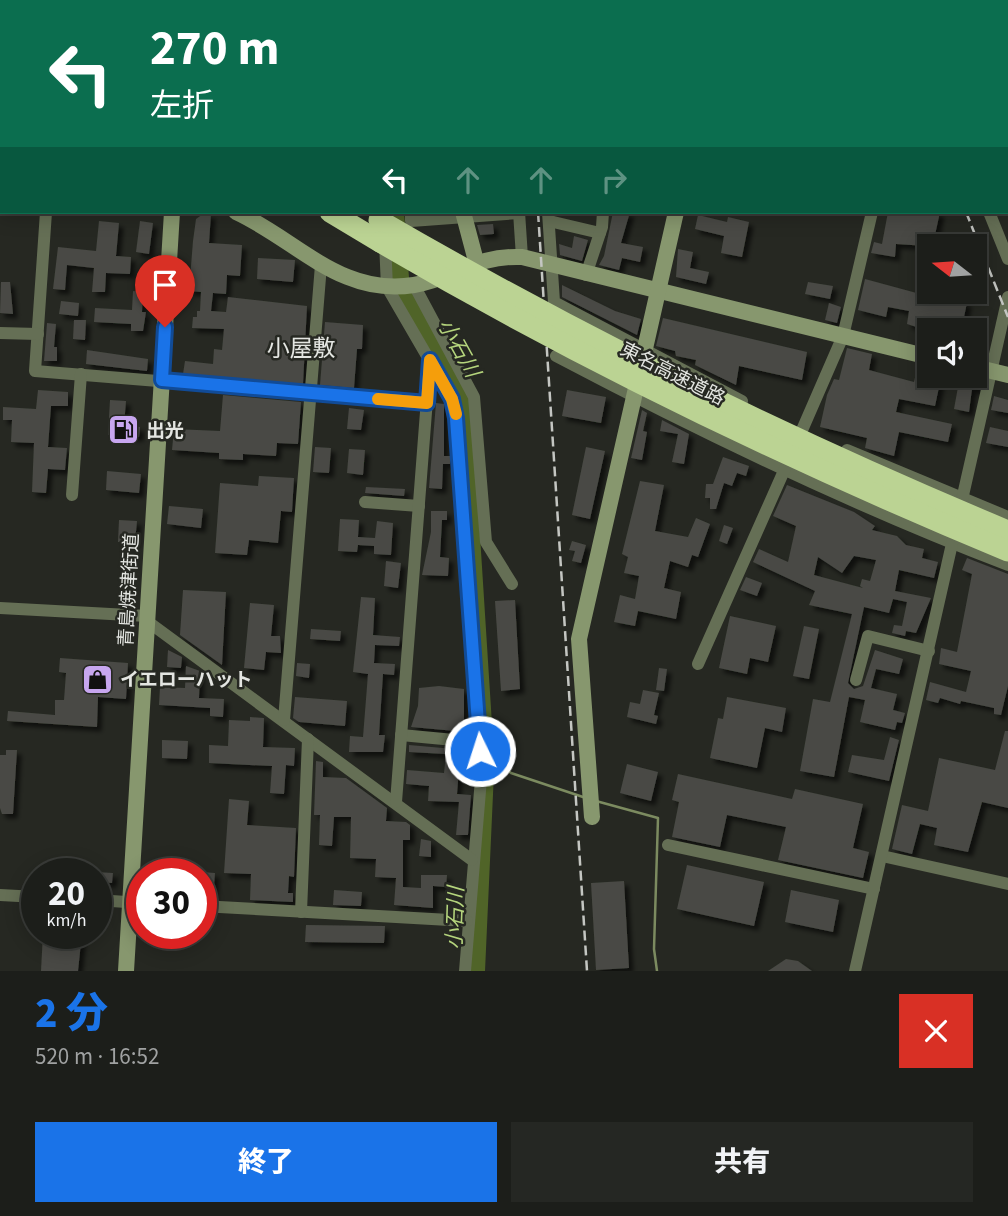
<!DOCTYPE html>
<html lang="ja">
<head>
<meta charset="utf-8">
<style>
	:root { --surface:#1c1e1a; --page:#252723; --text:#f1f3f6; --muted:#a0a2a2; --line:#3a3c39; --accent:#1a73e8 }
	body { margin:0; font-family:"Source Sans 3","Noto Sans JP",sans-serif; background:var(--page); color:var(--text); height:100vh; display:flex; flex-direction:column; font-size:26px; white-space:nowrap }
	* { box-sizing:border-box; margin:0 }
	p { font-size:23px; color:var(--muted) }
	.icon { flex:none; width:38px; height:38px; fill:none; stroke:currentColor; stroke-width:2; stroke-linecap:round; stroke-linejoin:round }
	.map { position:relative; height:971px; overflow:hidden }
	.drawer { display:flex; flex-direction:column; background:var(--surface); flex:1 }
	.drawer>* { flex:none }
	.guide { position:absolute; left:0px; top:0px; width:1008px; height:214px; box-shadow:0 4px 18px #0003,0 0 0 2px var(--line); background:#0b6e4f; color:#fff; overflow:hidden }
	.needle { width:46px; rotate:287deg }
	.buttons { position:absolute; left:917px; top:234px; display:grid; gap:14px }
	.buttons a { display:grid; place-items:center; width:70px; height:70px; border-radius:0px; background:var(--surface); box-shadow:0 4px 18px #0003,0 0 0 2px var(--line); font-size:35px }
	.speed { position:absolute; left:21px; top:858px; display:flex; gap:14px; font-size:35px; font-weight:700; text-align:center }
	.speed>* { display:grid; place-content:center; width:91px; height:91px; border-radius:50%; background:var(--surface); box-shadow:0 4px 18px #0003,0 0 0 2px var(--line); line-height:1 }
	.speed small { font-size:18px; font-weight:400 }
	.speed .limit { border:10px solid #d22; background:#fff; color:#111 }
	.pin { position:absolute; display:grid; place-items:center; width:60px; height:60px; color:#fff; margin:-72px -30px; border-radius:50% 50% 50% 0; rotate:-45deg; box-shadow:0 0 7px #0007 }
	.pin .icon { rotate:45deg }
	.me { position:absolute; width:77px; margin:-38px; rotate:356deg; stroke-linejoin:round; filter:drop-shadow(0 0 5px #0008) }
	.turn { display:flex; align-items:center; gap:24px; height:147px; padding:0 35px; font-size:32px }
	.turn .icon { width:91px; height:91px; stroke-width:2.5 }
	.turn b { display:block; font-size:49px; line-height:60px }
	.lanes { display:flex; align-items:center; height:66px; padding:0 35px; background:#0003; justify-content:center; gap:35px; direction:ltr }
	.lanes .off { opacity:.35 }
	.round { display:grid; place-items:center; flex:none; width:74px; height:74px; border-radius:0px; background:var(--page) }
	.overview { display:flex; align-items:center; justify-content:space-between; height:119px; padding:0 35px }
	h1 { font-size:42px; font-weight:800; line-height:52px; color:var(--accent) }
	.button { display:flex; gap:14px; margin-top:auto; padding:14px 35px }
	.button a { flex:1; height:80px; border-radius:0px; background:var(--accent); color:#fff; font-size:28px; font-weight:800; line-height:80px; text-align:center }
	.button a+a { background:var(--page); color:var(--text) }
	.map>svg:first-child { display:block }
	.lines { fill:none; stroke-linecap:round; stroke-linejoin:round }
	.stream { stroke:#7c8b60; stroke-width:2.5 }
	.river { stroke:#506428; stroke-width:18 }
	.building { fill:#484a44; fill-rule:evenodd; filter:url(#shadow) }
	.street-tunnel { stroke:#42443f; stroke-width:12; stroke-dasharray:12 6; stroke-linecap:butt }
	.street { stroke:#656f55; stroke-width:12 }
	.secondary { stroke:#87976e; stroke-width:16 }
	.highway { stroke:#bbd393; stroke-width:21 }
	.rail { stroke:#c4c6c2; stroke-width:2.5; stroke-dasharray:10 5; stroke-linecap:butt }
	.highway-bridge { stroke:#bbd393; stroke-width:21 }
	.route-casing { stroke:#114b97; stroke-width:18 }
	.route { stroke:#1a73e8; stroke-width:12 }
	.slow { stroke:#f59e0b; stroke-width:12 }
	.labels { text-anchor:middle; stroke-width:5; stroke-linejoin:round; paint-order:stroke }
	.street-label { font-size:19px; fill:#e4e6e2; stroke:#262822 }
	.poi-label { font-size:19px; font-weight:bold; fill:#e4e6e2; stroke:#262822; text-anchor:start }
	.water-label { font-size:21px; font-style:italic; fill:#b5d57d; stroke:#262822 }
	.quarter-label { font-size:23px; fill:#e4e6e2; stroke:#262822 }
</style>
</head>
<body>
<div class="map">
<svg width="1008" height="971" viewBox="0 0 1008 971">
	<defs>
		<filter id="shadow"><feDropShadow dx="4.5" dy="4.5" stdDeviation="2" flood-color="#0009"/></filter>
	</defs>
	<rect width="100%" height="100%" fill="#262822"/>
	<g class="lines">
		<g class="stream">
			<polyline points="485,752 511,773 583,797"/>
			<polyline points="596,801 658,818 654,949 657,971"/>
		</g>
		<g class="river">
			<polyline points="381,0 381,2"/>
			<polyline points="395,212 401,291 458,393 463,410 484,740"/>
			<polyline points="476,971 485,772"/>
		</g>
	</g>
	<g class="building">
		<polygon points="613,212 630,212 621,243 643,247 640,262 622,258 619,270 599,265 604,256"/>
		<polygon points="888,212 940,212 935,235 942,237 941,247 896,244 895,257 871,253 874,242 882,244"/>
		<polygon points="203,214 211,214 209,243 242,245 240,276 227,275 226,294 213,293 211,311 226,312 228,297 307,306 303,384 183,374 185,361 213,364 214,349 222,350 224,329 192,328 193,317 197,317 197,311 200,311 201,292 189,291 193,241 196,219"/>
		<polygon points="698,215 727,222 728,217 749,222 742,257 721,253 724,236 695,229"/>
		<polygon points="99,221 119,223 116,256 131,257 130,274 106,273 105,292 92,292 94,268 67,265 65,290 53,289 58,247 96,251"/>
		<polygon points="140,221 153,223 149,254 136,252"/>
		<polygon points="493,224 494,234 480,235 477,225"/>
		<polygon points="574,236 588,240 582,261 560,255 559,244 572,248"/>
		<polygon points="678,249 693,252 690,268 709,272 706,284 676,277"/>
		<polygon points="258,258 295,260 293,282 257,279"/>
		<polygon points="865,279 935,298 936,292 952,292 950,298 967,303 961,331 929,331 907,324 909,311 888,307 886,317 858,310"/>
		<polygon points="1,282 10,282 13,314 0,313"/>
		<polygon points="808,282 833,286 830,299 805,294"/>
		<polygon points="562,285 615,311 641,319 637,335 562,297"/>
		<polygon points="133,291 143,292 142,312 146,312 143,331 131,331 131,324 94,322 95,308 132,310"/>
		<polygon points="61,301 79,303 78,316 59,314"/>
		<polygon points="829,303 841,307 837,323 825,320"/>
		<polygon points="663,318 807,352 802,380 739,366 736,385 695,365 696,360 676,356 675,351 656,346"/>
		<polygon points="74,320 86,320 85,340 73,339"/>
		<polygon points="325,322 363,325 362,349 357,349 354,388 320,385"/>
		<polygon points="47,323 56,324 54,347 57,347 57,361 44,361"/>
		<polygon points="847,348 872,354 869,370 914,382 916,373 941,378 935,406 899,399 896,412 952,424 948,442 899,432 894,456 865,448 867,438 820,427 827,395 834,379 839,380"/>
		<polygon points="87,350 148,359 147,371 86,364"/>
		<polygon points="960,376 980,380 977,390 972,389 969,412 954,409"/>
		<polygon points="38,390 68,392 68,406 51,406 48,447 67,448 65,470 48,469 46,493 32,492 34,443 11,442 12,420 3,420 3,407 36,409"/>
		<polygon points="567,390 606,397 601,423 562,416"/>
		<polygon points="223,395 301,402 298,444 277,443 276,456 243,454 243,460 219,459 219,453 172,450 174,429 220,431"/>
		<polygon points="994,396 1008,400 1008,413 991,410"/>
		<polygon points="110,400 126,401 124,425 140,427 139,437 108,435"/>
		<polygon points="436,403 444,404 444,456 450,456 450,464 443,464 442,489 429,488"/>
		<polygon points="349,408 364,410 361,430 347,429"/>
		<polygon points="642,410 647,413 643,431 647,432 642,460 631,458"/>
		<polygon points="662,420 689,434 684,464 672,462 678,434 660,431"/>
		<polygon points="990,427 1008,431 1008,447 986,443"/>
		<polygon points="315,447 331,448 329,473 313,472"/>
		<polygon points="586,447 605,451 590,519 572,515"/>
		<polygon points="349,449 365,450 363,475 347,473"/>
		<polygon points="723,457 749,466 746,476 737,473 732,486 724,483 716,509 710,509 710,498 705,498 706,484 713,484"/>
		<polygon points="107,471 141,474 139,493 106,490"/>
		<polygon points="259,476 294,478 292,512 281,511 278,543 249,540 247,555 215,553 220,483 258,486"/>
		<polygon points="640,481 664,485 655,531 688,537 696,518 710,524 698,557 692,555 688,567 670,561 664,588 681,592 676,619 638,611 635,626 614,622 620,595 635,599 639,576 624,573 628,557 622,554"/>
		<path d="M 787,485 L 854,512 L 875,526 L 872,530 L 897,536 L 906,545 L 924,549 L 922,558 L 938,562 L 934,578 L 899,570 L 895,591 L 931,598 L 916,633 L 906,631 L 905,636 L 892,633 L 894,625 L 902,626 L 907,602 L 893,599 L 889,613 L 864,607 L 848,683 L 854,689 L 863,686 L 875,650 L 903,659 L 899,674 L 876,669 L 871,688 L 897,694 L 893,710 L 905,713 L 902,723 L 897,722 L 895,730 L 860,722 L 865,700 L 849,697 L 834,777 L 800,771 L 813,699 L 830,702 L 852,614 L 809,605 L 815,591 L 753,562 L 759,549 L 788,562 L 796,526 L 773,516 ZM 854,556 L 876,560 L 870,581 L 862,579 L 860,586 L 863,588 L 814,575 L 818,557 L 842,573 Z"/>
		<polygon points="366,487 405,489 404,496 365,493"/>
		<polygon points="169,506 203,509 201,528 167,524"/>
		<polygon points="431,511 447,511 447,520 442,520 440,557 449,558 448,576 422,575 431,532"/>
		<polygon points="340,519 359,520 358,537 375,538 377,521 393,523 391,555 374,554 374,546 358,545 357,552 338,551"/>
		<polygon points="119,520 137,521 135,543 118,542"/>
		<polygon points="724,525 733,528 727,544 719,541"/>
		<polygon points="572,541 586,545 581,563 572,561 575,551 569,550"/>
		<polygon points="967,558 1008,574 1008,686 1001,715 994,714 994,708 961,701 960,704 940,698 938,703 926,700 930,682 966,692 971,671 939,664 941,648 957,652 972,574 962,570"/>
		<polygon points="386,561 401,563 398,588 384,586"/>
		<polygon points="746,577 762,583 757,596 740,590"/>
		<polygon points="183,590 226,592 222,665 180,635"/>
		<polygon points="361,597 375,598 373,635 400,637 399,646 375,645 374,663 395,664 394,675 383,674 379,735 385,735 383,752 349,752 350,736 363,737 368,674 353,672"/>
		<polygon points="515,600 520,689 501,691 495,601"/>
		<polygon points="250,603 274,605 271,636 280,636 281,653 266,652 264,670 244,668"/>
		<polygon points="730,616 776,626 768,662 750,658 747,674 719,668"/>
		<polygon points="804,626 819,629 809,679 793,676"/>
		<polygon points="311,629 341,631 340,641 310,639"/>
		<polygon points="168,650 182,657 181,668 167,667"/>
		<polygon points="60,658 128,663 126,699 98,697 97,727 7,721 8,711 55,715 55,700 64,700 66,673 59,672"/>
		<polygon points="297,663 310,664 309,678 296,676"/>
		<polygon points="186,666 200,671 199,698 224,699 223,717 210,716 210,708 159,705 160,687 185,688"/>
		<polygon points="659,668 667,669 664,691 656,690"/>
		<polygon points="439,686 464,689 464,725 467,725 470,757 460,757 457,794 471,795 468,835 456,835 459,802 428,801 429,786 406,784 407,770 444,773 446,754 409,752 409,745 454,749 463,741 462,736 455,731 411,727 418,706 419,688"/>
		<polygon points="643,690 659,693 654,715 658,716 656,724 627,717 630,702 640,704"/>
		<polygon points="295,697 347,701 345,726 299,722 293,718"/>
		<polygon points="727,697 786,708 782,732 765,728 757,768 710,758 718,718 723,719"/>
		<polygon points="250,717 264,718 263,747 295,748 294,766 286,765 284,794 270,793 272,766 209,763 209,745 228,746 229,720 250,721"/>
		<polygon points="1005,731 1008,731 1008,808 982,802 968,852 934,845 937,828 920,824 912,854 892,849 902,805 928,811 939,758 995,770"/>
		<polygon points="890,737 899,740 889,781 848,772 852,755 884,760"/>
		<polygon points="162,740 188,741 187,759 162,758"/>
		<polygon points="6,750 17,750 13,814 2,814 0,808 0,755 6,755"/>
		<polygon points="316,761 323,762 323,777 346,778 387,808 386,821 406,822 410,825 410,840 403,840 403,887 421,888 421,875 447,875 446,887 433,886 433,908 394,905 396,878 375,877 376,859 350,858 351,817 334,817 332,846 319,845 320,815 314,815"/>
		<polygon points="627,764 658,772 651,801 620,793"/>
		<polygon points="678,774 792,799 795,789 863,804 853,848 869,852 863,878 778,860 786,827 727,815 720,847 672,837 679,802 672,800"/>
		<polygon points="229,799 249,801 247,825 296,828 294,877 289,876 288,893 293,893 293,902 250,900 251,874 224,873"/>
		<polygon points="421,839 431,841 431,857 419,856"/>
		<polygon points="687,865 764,882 754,926 677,909"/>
		<polygon points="96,872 113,873 112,883 96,882"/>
		<polygon points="201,872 215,873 213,898 201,897"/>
		<polygon points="624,881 629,968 596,970 591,883"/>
		<polygon points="334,890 362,892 361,906 333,905"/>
		<polygon points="791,890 839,900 833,932 785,922"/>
		<polygon points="306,925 385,926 384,943 305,942"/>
		<polygon points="43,933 82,933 78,971 41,971"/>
		<polygon points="786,959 798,961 812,971 768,971"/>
	</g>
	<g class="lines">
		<polyline class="street-tunnel" points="33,2 35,0"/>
		<g class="street">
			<polyline points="126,0 128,2"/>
			<polyline points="370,0 370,2"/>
			<polyline points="397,0 397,2"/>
			<polyline points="506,0 506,2"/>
			<polyline points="537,0 537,2"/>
			<polyline points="615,0 623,2"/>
			<polyline points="930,0 937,2"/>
			<polyline points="254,2 254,0"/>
			<polyline points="917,2 918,0"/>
			<polyline points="1006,18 1008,18"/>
			<polyline points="0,48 2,45"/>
			<polyline points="1006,197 1008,198"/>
			<polyline points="46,212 35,371 427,403"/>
			<polyline points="411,212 411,221 519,213"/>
			<polyline points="519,212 522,257"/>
			<polyline points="548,212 554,302 742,401"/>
			<polyline points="989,212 1008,259"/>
			<polyline points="549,221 600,233"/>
			<polyline points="385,242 387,287 452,399 456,418 481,779 465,971"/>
			<polyline points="586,275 602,227 603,212"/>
			<polyline points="414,285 474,397 486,542 512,584"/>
			<polyline points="0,333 38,334"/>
			<path d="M 556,356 C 702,433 854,506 1008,565"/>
			<polyline points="796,444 843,336 872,212"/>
			<polyline points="847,450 1008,517"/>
			<polyline points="72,495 81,374"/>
			<polyline points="365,502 419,506"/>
			<polyline points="0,608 147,616"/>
			<polyline points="147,621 472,860"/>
			<polyline points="698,664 787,464"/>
			<polyline points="856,680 868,636 929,651"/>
			<polyline points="284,720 321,265"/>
			<polyline points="401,735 454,740"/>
			<polyline points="396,802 430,360"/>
			<polyline points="668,845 874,889"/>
			<polyline points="882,856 1008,884"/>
			<polyline points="0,895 37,897"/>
			<polyline points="96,900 142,903"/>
			<polyline points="201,906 467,921"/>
			<polyline points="301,912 308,739"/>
			<polyline points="855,971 1008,297"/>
		</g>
		<g class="secondary">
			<polyline points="450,0 450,2"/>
			<polyline points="590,0 590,2"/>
			<polyline points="187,2 187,0"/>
			<polyline points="718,2 719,0"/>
			<polyline points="0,186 2,187"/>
			<path d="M 236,212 C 297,240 341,297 414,285 C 455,278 475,255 522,257 L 929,357"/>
			<polyline points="463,212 476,261"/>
			<polyline points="975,367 1008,375"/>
			<polyline points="592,817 579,639 676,212"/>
			<polyline points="126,971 172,212"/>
		</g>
		<g class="highway">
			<polyline points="15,0 17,2"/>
			<polyline points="45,0 48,2"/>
			<polyline points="330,212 380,242"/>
		</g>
		<g class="rail">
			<polyline points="517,0 518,2"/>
			<polyline points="878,0 879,2"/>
			<polyline points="538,212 587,971"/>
			<polyline points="966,212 1008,317"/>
		</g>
		<g class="highway-bridge">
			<path d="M 379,220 C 582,338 791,441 1008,531"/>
			<path d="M 380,242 C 581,360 793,462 1008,551"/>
		</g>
	</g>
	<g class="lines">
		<defs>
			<polyline id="route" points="165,327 162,380 427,403 430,360 452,399 456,418 480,751"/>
		</defs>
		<use href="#route" class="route-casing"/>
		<use href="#route" class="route"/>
		<polyline class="slow" points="378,399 427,403 430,360 452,399 456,414"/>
	</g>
	<defs>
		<symbol id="fuel-square" viewBox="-11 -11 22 22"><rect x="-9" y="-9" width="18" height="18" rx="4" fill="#c7a6ef" stroke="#262822"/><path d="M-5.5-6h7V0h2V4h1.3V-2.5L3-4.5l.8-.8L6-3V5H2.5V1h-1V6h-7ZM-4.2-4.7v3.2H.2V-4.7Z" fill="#111"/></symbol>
		<symbol id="shop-square" viewBox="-11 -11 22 22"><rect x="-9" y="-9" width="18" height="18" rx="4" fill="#c7a6ef" stroke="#262822"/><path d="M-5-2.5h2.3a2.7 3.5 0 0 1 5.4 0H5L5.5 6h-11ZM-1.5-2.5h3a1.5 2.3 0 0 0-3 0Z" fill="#111"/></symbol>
	</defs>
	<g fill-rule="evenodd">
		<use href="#fuel-square" x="106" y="412" width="35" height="35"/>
		<use href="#shop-square" x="80" y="662" width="35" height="35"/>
	</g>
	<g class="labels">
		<g class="street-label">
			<text transform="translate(673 373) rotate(27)" y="7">東名高速道路</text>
			<text transform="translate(128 590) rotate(-87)" y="7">青島焼津街道</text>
		</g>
		<g class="poi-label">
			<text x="146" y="437">出光</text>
			<text x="120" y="686">イエローハット</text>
		</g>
		<g class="water-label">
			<text transform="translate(459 348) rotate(61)" y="7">小石川</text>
			<text transform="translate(455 918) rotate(-88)" y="7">小石川</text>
		</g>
		<g class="quarter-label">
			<text x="301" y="356">小屋敷</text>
		</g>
	</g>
</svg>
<div class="buttons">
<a><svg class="needle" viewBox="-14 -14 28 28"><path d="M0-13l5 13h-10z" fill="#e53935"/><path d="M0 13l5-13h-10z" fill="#a0a2a2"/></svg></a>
<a><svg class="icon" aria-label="sound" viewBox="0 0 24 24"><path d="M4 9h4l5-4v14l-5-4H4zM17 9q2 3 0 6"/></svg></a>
</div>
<div class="speed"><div>20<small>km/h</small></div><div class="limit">30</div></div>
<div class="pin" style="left:165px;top:327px;background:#d93025"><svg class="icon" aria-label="arrive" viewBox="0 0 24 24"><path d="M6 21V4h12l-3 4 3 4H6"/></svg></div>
<svg class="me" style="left:480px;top:751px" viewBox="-20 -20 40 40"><circle r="17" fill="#1a73e8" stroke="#fff" stroke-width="3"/><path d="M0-11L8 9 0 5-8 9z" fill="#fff"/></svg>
<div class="guide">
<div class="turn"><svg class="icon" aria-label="left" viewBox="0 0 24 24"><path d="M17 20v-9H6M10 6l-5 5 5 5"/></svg><div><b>270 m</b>左折</div></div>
<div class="lanes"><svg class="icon" aria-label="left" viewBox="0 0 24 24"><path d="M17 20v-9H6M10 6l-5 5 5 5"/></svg><svg class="icon off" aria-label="ahead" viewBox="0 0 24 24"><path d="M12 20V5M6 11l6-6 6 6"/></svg><svg class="icon off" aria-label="ahead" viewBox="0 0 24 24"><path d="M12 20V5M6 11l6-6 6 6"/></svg><svg class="icon off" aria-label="right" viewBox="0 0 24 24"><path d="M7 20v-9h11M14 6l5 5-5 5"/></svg></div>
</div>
</div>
<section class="drawer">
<div class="overview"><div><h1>2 分</h1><p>520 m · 16:52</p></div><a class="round" style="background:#d93025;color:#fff"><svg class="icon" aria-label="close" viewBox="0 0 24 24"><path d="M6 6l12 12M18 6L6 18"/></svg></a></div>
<div class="button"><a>終了</a><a>共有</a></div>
</section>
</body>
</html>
